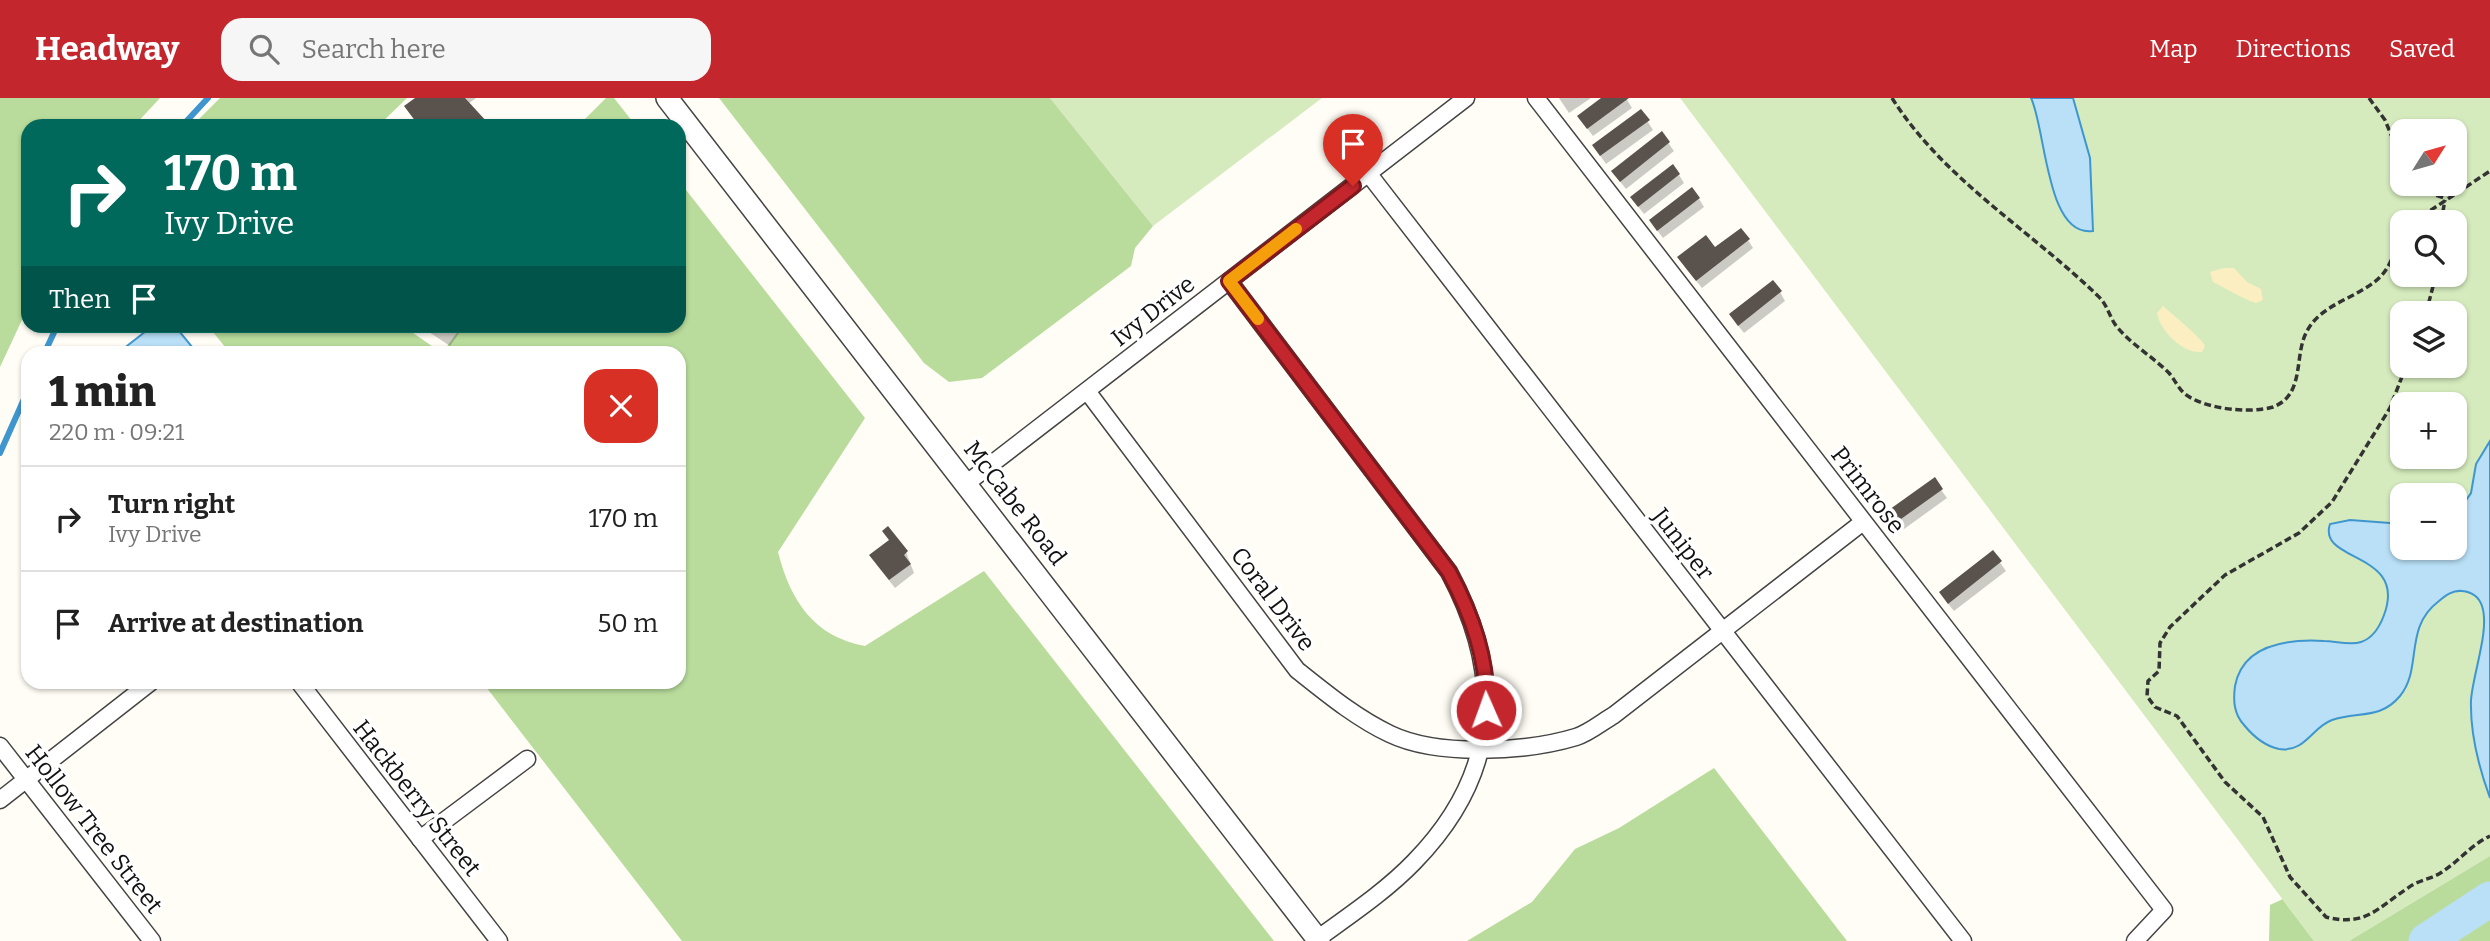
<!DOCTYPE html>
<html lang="en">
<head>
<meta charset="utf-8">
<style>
	:root { --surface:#fff; --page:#f6f6f6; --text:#222; --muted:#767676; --line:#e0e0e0; --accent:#c4262e }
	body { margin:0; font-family:Bitter,serif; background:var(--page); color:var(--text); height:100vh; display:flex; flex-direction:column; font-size:26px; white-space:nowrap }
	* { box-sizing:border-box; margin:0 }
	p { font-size:23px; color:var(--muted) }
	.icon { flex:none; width:38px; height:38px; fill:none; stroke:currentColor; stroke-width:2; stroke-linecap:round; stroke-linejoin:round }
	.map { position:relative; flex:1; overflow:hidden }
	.details { position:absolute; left:21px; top:248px; width:665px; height:343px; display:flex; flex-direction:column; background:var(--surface); border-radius:21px; box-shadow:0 2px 5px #0004 }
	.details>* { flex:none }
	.banner { position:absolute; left:21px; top:21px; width:665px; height:214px; border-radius:21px; box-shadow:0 2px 5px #0004; background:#00695c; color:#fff; overflow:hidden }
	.needle { width:46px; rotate:53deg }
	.fabs { position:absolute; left:2390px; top:21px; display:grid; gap:14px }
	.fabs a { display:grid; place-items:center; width:77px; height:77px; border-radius:14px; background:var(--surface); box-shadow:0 2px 5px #0004; font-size:35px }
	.pin { position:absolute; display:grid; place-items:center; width:60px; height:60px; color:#fff; margin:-72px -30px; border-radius:50% 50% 50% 0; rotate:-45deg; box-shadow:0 0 7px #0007 }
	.pin .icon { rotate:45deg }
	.me { position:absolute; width:77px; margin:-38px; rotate:358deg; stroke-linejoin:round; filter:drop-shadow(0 0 5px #0008) }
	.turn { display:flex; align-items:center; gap:24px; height:147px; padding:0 28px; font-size:32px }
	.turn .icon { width:91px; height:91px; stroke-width:2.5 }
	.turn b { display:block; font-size:49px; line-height:60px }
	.then { display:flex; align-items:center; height:66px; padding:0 28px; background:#0003; gap:14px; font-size:26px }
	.round { display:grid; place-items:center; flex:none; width:74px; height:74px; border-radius:21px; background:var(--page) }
	.headline { display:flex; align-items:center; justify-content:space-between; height:119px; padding:0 28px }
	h1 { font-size:42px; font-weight:800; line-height:52px }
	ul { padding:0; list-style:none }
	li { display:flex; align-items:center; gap:21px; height:105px; padding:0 28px; border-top:2px solid var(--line) }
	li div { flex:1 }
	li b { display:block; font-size:26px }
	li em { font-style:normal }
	header { display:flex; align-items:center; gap:42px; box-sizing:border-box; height:98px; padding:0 35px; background:var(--accent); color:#fff }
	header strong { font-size:33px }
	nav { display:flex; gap:38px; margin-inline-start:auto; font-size:24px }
	.search { width:490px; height:63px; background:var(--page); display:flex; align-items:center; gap:18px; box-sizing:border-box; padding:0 24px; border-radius:21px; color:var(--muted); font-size:26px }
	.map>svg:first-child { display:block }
	.green { fill:#d5ebbd; fill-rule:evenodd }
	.forest { fill:#b9dc9c }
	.sand { fill:#fbeec1 }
	.water { fill:#b9e0f7; stroke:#3f96cf; stroke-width:2 }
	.shadow { fill:#0003 }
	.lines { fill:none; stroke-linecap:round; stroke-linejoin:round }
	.stream { stroke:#3f96cf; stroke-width:6 }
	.river { stroke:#b9e0f7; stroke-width:35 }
	.building { fill:#5a524d }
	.minor-casing { stroke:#444; stroke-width:19 }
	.tertiary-casing { stroke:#444; stroke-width:24 }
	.path { stroke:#333; stroke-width:3.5; stroke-dasharray:7 3.5; stroke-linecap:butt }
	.minor { stroke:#fff; stroke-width:16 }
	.tertiary { stroke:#fff; stroke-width:21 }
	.route-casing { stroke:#7f191e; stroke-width:18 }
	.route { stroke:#c4262e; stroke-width:12 }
	.slow { stroke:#f59e0b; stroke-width:12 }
	.labels { text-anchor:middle; stroke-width:7; stroke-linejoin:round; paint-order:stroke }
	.street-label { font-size:24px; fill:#111; stroke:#fff }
</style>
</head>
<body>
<header>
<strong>Headway</strong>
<div class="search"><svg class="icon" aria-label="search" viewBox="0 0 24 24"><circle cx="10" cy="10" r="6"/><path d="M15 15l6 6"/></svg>Search here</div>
<nav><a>Map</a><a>Directions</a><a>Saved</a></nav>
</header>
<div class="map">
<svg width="2490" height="843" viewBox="0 0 2490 843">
	<rect width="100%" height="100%" fill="#fffdf5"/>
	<g class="green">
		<polygon points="1050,0 1322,0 1153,128"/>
		<path d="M 1680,0 L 2490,0 L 2490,758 L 2349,843 L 2314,843 ZM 2403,33 L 2455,33 L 2455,86 L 2403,86 ZM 2403,124 L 2455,124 L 2455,177 L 2403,177 ZM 2403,215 L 2455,215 L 2455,268 L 2403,268 ZM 2403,306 L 2455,306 L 2455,359 L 2403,359 ZM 2403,397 L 2455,397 L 2455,450 L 2403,450 Z"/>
	</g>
	<g class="forest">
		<polygon points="0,0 160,0 134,28 28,28 28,209 0,269"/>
		<polygon points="220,0 407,0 378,28 192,28"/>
		<polygon points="606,0 614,0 636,28 578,28"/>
		<polygon points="719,0 1050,0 1153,128 1135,150 1131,168 982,280 949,284 924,265"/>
		<path d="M 679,83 L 865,320 L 778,454 C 790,502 814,539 865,548 L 984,473 L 1274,843 L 682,843 L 483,585 L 679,584 L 679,256 L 230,255 L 208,228 L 403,228 L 442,255 L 462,228 L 679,228 Z"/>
		<polygon points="1714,670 1847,843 1467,843 1532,804 1575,751 1619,730"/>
		<polygon points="2490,758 2490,843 2349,843"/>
		<polygon points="2283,801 2283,802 2314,843 2269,843 2270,807"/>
	</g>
	<g class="sand">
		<path d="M 2224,170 L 2234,170 L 2247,184 L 2261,191 L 2263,202 L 2256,205 C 2240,200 2228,191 2213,184 L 2210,174 Z"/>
		<path d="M 2163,208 C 2172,216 2203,241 2205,248 L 2202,254 C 2183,256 2160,233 2157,215 Z"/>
	</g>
	<g class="water">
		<path d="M 2031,0 L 2073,0 L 2090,60 L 2093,133 C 2046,140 2046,31 2031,0 Z"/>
		<polygon points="142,228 175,228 193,250 187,255 182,253 179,256 113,255 115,252 118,255 146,233"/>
		<path d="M 2490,343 L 2490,700 C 2479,670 2470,634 2471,602 C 2473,575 2490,532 2482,508 C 2479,499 2472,494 2462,493 C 2453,492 2446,497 2439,503 C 2403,530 2423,570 2400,598 C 2380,622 2358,613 2332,622 C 2312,629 2305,655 2279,651 C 2265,648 2253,638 2244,627 C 2234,616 2233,603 2235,588 C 2243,545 2289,541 2324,543 C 2336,543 2350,548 2361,544 C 2373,540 2380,528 2384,517 C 2408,453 2317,465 2330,426 L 2350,422 L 2403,426 L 2403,450 L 2455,450 L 2455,418 L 2471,395 L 2476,366 Z"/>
	</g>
	<g class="shadow">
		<polygon points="417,0 476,0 468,6 488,28 419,28"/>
		<polygon points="1559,0 1591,0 1569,15"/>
		<polygon points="1604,0 1626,0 1632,10 1593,38 1584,26"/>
		<polygon points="1641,13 1653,32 1606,66 1599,56"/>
		<polygon points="1661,35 1674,53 1626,91 1618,81"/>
		<polygon points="1679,77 1684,85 1644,116 1637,107"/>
		<polygon points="1699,101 1704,109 1663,140 1656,131"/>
		<polygon points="1748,142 1753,150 1702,190 1684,168 1715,152"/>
		<polygon points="1780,194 1785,203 1744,235 1736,225"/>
		<polygon points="420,228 464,228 450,248"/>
		<polygon points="1934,382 1947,400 1893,439 1886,428"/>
		<polygon points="906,454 914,475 895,490 876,466"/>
		<polygon points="1993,455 2006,473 1954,513 1946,503"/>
	</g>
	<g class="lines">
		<g class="stream">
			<polyline points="182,28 208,0"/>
			<polyline points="44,256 57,228"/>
			<polyline points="0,355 28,292"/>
		</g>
		<polyline class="river" points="2426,843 2490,801"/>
	</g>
	<g class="building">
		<polygon points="415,0 465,0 488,25 485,28 444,28 442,25 438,28 419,28 404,8"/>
		<polygon points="1601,0 1629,0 1587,31 1577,18"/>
		<polygon points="1641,11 1650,22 1600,58 1592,47"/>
		<polygon points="1662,33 1670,44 1620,84 1611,73"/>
		<polygon points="1673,66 1680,76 1638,109 1630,99"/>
		<polygon points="1692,89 1700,100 1657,133 1649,122"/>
		<polygon points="1741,130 1750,141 1696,183 1677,159 1706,137 1715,149"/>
		<polygon points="1773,182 1782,193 1738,228 1729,216"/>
		<polygon points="1935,379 1943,391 1887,431 1879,419"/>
		<polygon points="888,428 908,453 904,457 911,466 889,482 869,457 889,442 882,433"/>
		<polygon points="1993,452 2002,463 1948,506 1939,494"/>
	</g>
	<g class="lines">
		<defs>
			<g id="minor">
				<polyline points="1536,0 2164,812 2135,843"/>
				<polyline points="1368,75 1963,843"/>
				<path d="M 1229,183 L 1449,474 C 1505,579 1500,676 1414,764 C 1386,793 1350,817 1317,841"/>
				<path d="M 1087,293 L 1297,572 C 1326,595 1356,620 1390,636 C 1438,659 1526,654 1576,639 C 1589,635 1602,624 1614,617 L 1863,424"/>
				<polyline points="967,385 1466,0"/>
				<polyline points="299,584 499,843"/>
				<polyline points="0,648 152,843"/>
				<polyline points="0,702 151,584"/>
				<polyline points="420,741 527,661"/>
			</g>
			<polyline id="tertiary" points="667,0 1319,843"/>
		</defs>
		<use href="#minor" class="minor-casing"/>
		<use href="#tertiary" class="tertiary-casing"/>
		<g class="path">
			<path d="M 1892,0 C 1943,81 2030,132 2098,198 C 2108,207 2109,219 2117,229 C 2132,247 2153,259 2169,275 C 2175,282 2178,290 2185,296 C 2204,311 2250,316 2273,309 C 2305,297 2294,259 2306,235 C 2320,205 2360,200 2381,178 C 2392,167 2395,149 2403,136"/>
			<polyline points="2369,0 2385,22 2403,66"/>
			<polyline points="2419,86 2432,96 2444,100"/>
			<polyline points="2413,124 2490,73"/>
			<polyline points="2441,124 2445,102"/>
			<polyline points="2426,215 2436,177"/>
			<path d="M 2406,268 L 2390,310 L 2332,404 L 2299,435 L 2225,477 L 2170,529 L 2160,545 L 2159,573 L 2148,583 L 2147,598 L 2155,609 L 2177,618 L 2225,684 L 2263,719 L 2290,779 L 2326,819 C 2366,829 2377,810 2408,790 C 2418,782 2432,781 2442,774 C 2459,763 2471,747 2490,738"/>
		</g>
		<use href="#minor" class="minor"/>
		<use href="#tertiary" class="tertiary"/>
	</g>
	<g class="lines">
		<defs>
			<path id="route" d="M 1353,88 L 1229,183 L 1449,474 C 1472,517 1489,563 1486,612"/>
		</defs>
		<use href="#route" class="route-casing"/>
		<use href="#route" class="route"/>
		<polyline class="slow" points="1258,221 1229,183 1296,131"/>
	</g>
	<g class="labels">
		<g class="street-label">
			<text transform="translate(1153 213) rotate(-38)" y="8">Ivy Drive</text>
			<text transform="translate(1868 392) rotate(52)" y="8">Primrose</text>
			<text transform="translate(1015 405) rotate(52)" y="8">McCabe Road</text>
			<text transform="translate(1683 446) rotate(52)" y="8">Juniper</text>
			<text transform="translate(1273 501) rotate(53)" y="8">Coral Drive</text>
			<text transform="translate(417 700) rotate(52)" y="8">Hackberry Street</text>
			<text transform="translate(94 731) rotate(52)" y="8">Hollow Tree Street</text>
		</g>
	</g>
</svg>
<div class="fabs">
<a><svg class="needle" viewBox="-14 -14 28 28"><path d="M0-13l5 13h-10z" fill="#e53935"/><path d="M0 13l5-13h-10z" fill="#767676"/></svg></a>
<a><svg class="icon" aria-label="search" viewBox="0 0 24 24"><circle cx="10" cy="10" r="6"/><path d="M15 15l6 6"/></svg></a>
<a><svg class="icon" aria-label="layers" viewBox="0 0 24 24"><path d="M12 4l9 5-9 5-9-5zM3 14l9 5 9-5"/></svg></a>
<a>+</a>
<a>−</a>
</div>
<div class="pin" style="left:1353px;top:88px;background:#d93025"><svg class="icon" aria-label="arrive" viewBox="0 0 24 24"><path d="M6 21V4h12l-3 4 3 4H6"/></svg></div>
<svg class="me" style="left:1486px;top:612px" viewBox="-20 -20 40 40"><circle r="17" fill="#c4262e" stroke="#fff" stroke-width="3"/><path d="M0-11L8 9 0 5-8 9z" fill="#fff"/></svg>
<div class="banner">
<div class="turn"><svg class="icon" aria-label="right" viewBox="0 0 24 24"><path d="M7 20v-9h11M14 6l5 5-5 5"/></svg><div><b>170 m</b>Ivy Drive</div></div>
<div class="then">Then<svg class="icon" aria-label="arrive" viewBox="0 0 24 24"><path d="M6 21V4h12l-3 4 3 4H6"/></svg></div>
</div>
<section class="details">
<div class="headline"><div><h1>1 min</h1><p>220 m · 09:21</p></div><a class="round" style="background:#d93025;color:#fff"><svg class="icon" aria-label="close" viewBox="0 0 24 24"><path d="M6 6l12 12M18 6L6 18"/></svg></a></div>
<ul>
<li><svg class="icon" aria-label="right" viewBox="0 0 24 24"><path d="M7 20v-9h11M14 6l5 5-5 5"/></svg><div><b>Turn right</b><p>Ivy Drive</p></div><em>170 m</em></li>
<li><svg class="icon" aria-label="arrive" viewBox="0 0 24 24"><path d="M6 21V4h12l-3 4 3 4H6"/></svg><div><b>Arrive at destination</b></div><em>50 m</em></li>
</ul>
</section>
</div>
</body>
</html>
